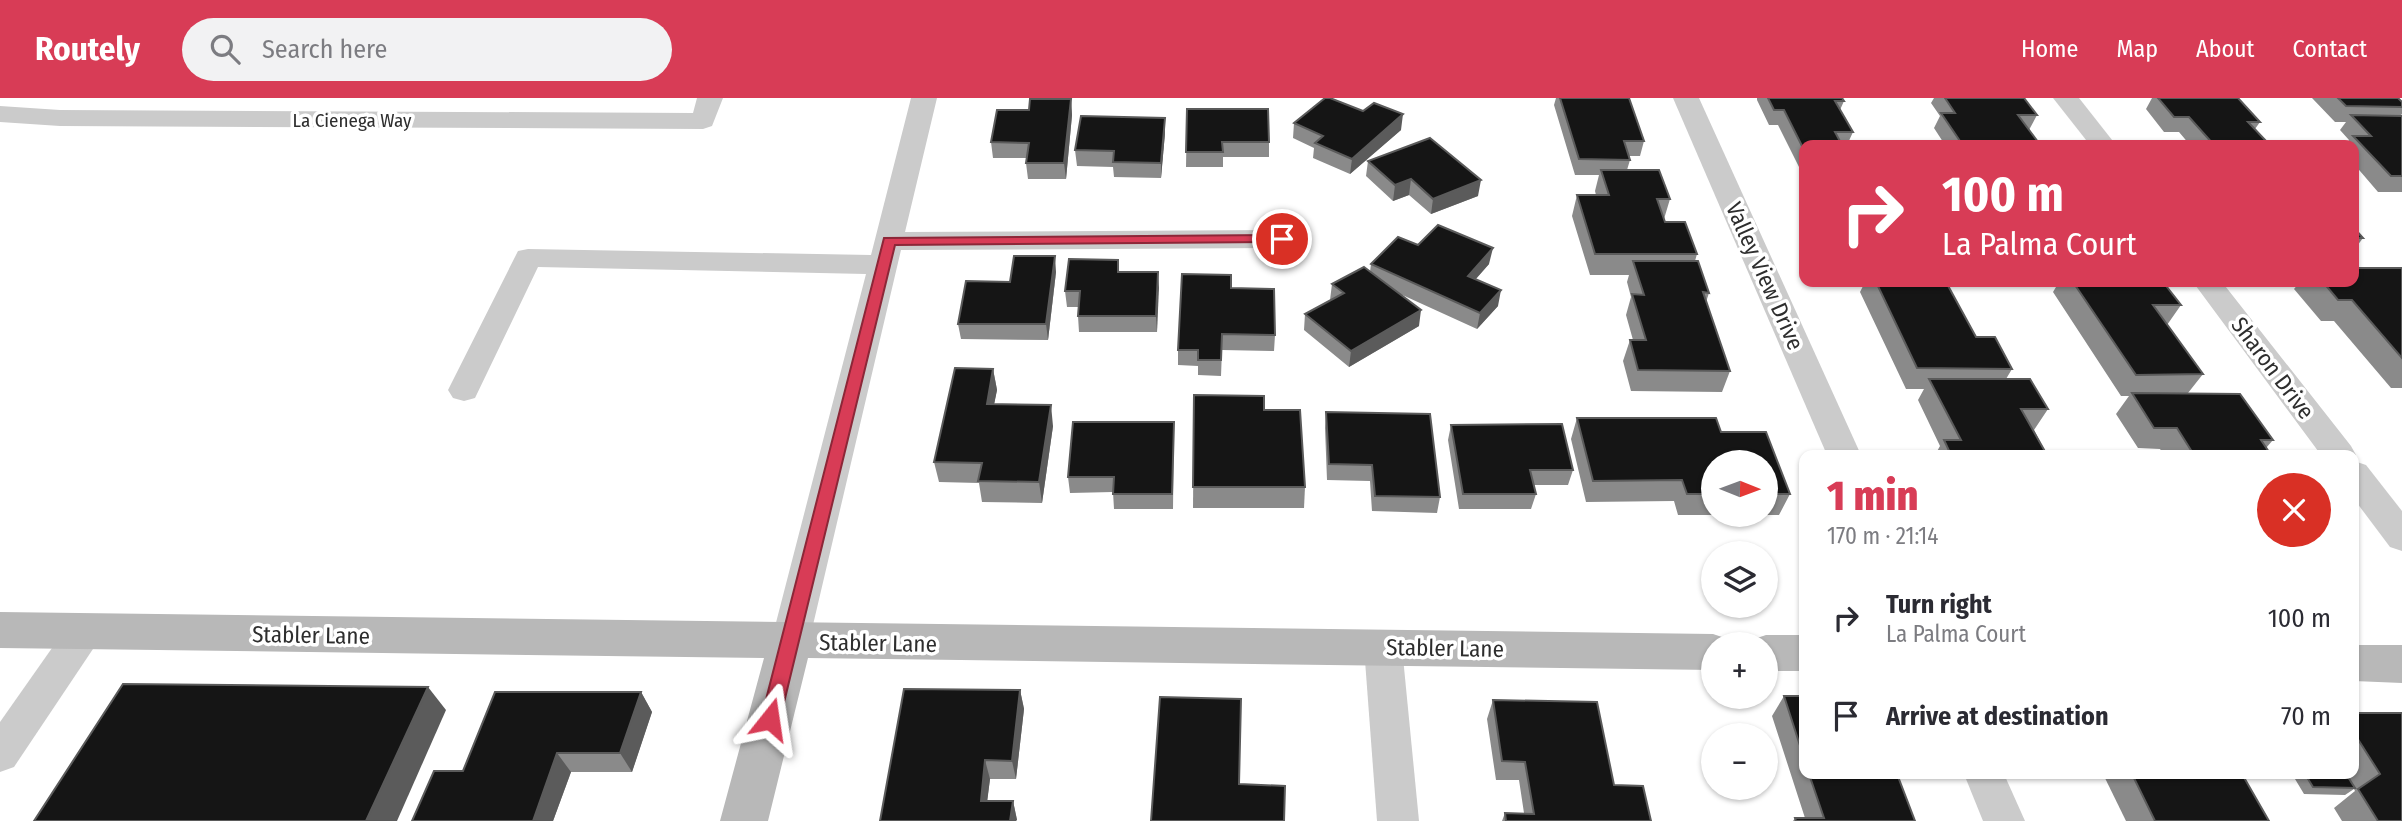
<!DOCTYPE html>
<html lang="en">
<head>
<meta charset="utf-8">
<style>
	:root { --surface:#fff; --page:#f2f2f3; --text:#2b2b33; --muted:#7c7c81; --accent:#d83c56 }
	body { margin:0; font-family:"Fira Sans Condensed",sans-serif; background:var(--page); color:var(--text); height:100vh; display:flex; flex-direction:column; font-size:26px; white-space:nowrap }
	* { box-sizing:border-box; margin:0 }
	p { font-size:23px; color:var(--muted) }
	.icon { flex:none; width:38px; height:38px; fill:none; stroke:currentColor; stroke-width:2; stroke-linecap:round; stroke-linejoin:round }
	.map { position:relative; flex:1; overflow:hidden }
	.drawer { position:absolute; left:1799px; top:352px; width:560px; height:329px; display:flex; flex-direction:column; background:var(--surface); border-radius:14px; box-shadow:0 2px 5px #0004 }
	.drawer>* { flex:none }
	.banner { position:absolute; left:1799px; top:42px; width:560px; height:147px; border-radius:14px; box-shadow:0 2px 5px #0004; background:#d83c56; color:#fff; overflow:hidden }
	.needle { width:46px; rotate:91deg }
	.fabs { position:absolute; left:1701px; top:352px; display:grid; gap:14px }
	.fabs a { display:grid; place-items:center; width:77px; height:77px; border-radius:50%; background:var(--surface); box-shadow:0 2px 5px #0004; font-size:35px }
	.pin { position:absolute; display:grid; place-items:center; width:60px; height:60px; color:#fff; margin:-30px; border:4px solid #fff; border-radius:50%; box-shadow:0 2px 7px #0007 }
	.me { position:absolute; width:77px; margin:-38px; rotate:15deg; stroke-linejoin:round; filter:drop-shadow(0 0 5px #0008) }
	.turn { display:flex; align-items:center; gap:24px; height:147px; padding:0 28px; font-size:32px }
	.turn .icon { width:91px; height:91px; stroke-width:2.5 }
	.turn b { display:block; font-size:49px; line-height:60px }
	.round { display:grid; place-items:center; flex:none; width:74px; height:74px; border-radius:37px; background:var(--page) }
	.headline { display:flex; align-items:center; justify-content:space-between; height:119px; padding:0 28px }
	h1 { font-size:42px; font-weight:800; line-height:52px; color:var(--accent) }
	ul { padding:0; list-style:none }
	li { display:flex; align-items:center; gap:21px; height:98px; padding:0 28px }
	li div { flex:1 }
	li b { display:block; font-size:26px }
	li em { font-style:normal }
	header { display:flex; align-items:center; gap:42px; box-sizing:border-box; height:98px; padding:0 35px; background:var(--accent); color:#fff }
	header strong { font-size:33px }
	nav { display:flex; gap:38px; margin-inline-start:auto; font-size:24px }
	.search { width:490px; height:63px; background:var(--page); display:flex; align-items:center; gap:18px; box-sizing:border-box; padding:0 24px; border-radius:38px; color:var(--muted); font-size:26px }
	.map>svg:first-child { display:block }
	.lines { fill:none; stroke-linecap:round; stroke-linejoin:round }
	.street { fill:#cbcbcb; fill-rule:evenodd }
	.secondary { fill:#b8b8b8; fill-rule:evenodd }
	.wall { fill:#8a8a8a; fill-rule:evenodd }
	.shaded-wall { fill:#5b5b5b }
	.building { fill:#151515; stroke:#5b5b5b; stroke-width:2 }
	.route { fill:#d83c56; stroke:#8c2738; stroke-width:2 }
	.labels { text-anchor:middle; stroke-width:7; stroke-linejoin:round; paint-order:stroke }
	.far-street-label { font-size:19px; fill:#2e2e2e; stroke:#fff }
	.street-label { font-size:23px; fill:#2e2e2e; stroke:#fff }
</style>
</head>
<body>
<header>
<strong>Routely</strong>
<div class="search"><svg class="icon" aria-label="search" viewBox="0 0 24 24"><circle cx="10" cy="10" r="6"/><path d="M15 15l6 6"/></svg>Search here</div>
<nav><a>Home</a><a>Map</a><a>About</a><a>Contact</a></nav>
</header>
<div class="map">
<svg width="2402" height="723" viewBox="0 0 2402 723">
	<rect width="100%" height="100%" fill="#fff"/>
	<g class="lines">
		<g class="street">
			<polygon points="697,0 723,0 712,28 703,31 60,28 0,24 0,8 60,12 693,15"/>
			<polygon points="911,0 937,0 905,134 1282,132 1292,135 1296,141 1292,147 1282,150 901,152 809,544 803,555 790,560 777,555 771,544 866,176 538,169 475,300 464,303 453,300 448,292 518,153 528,151 871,157"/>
			<polygon points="1673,0 1699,0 1861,357 1827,357"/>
			<polygon points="2053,0 2079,0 2116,47 2090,47"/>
			<polygon points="2193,184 2222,184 2351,348 2356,357 2354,360 2354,357 2321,357"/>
			<polygon points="2354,363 2366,367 2402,413 2402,453 2390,449 2354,401"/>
			<polygon points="84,519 97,523 103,534 97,545 14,669 0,674 0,624 71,523"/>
			<polygon points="1383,533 1396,538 1402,549 1419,723 1377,723 1364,549 1370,538"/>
			<polygon points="1964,676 2004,676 2025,723 1983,723"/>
		</g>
		<g class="secondary">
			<polygon points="0,514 1713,536 1728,541 1731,546 1713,546 1713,572 808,560 768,723 720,723 764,560 0,550"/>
			<polygon points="1766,537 1804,537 1804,573 1766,573 1766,546 1749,546 1751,542"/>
			<polygon points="2354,547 2402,547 2402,585 2354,583"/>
		</g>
	</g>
	<g class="wall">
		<polygon points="1556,0 1629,0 1644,43 1640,58 1629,58 1630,62 1627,72 1670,101 1664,121 1665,124 1697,156 1695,163 1709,195 1706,204 1730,273 1722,294 1631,293 1623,263 1630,242 1633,242 1626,217 1631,199 1627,184 1629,177 1590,177 1572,118 1577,97 1596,97 1595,93 1599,77 1575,77 1554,7"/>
		<polygon points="1757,0 1842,0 1844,3 1840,12 1853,34 1847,47 1804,47 1804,73 1801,73 1778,27 1769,27 1757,2"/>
		<polygon points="1934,0 1945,0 2037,17 2029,32 2038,44 2036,47 1945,47 1934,30 1940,18 1931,5"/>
		<polygon points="2152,0 2238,0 2260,24 2255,31 2266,43 2279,47 2190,47 2179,34 2164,34 2146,11"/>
		<polygon points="2312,0 2398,0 2402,4 2402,16 2400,18 2402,18 2402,94 2378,94 2354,66 2354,47 2346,47 2349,42 2340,32 2346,24 2335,24"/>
		<polygon points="1071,1 1072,17 1066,81 1028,81 1026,65 1027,60 993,60 991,44 1029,12"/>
		<polygon points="1187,11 1269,44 1269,59 1223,59 1223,69 1186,69"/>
		<polygon points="1165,20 1165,35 1161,80 1114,79 1113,69 1077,68 1075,52"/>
		<polygon points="1294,25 1401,32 1350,76 1313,60 1314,50 1293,40"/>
		<polygon points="1368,63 1478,98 1431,116 1409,97 1393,103 1366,78"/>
		<polygon points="2354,130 2363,140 2354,152"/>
		<polygon points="1418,147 1489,166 1476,181 1498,208 1477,231 1398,195 1419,228 1349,269 1304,232 1305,216 1330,202 1332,186 1370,174 1371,166"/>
		<polygon points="1118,162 1119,174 1158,174 1157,234 1079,234 1078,218 1078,209 1067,209 1065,193"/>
		<polygon points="2402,170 2402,290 2391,290 2334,223 2321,223 2294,191 2300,184 2354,184"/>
		<polygon points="1056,174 1048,242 961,241 958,226 1010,184"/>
		<polygon points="1865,184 1946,184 1976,239 2012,271 2006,281 2048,311 2034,332 2047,357 1935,357 1940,348 1918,302 1924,291 1906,291 1860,194"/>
		<polygon points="2059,184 2163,184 2181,207 2167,227 2203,276 2188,295 2273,342 2266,350 2271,357 2164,357 2160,351 2138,350 2116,316 2129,298 2121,298 2053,194"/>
		<polygon points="1231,190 1275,237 1274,253 1222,252 1221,278 1198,277 1198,268 1178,267 1178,252"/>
		<polygon points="993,271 997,292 994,306 1053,328 1042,405 982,404 979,385 939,384 934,364"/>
		<polygon points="1194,297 1264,312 1305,389 1304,410 1193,410"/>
		<polygon points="1326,314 1440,399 1437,415 1372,413 1370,383 1327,382 1325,330"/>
		<path d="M 1577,320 L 1716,320 L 1721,334 L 1766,334 L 1790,396 L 1779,417 L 1678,417 L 1674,403 L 1586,404 L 1571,341 ZM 1713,364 L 1766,364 L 1766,416 L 1713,416 Z"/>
		<polygon points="1174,324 1173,411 1114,411 1113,394 1070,395 1068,379"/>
		<polygon points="1451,327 1573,372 1568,387 1534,387 1536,396 1531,411 1459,411 1448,342"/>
		<polygon points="1020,592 1024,611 1016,681 990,681 987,703 1013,703 1017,722 880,723"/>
		<polygon points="641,594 652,614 632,674 571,674 553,723 412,723 463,673"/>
		<polygon points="1784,598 1804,598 1804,676 1897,676 1915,723 1793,723 1795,720 1805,720 1772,618"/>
		<polygon points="1493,602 1614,687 1651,723 1502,723 1505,715 1524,715 1519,682 1496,682 1487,621"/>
		<polygon points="2354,615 2402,723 2342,723 2334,710 2355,693 2354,691 2345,697 2304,696 2292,676 2354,676"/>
		<polygon points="2103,676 2242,676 2269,723 2126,723"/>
	</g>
	<g class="shaded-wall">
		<polygon points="1071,1 1072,17 1066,81 1064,65"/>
		<polygon points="1403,16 1401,32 1350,76 1352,61"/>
		<polygon points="1165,20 1165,35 1161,80 1161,65"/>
		<polygon points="1411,81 1409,97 1393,103 1395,87"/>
		<polygon points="1481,82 1478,98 1431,116 1433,101"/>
		<polygon points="1493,150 1489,166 1465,193 1468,178"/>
		<polygon points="1055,158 1056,174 1048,242 1046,226"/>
		<polygon points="1158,174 1159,190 1157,234 1156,218"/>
		<polygon points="1501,192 1498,208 1477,231 1480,215"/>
		<polygon points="1421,212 1419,228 1349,269 1351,253"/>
		<polygon points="993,271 997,292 990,327 987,306"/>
		<polygon points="1051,307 1053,328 1042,405 1039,384"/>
		<polygon points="428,589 446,612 397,723 366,723"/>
		<polygon points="1020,592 1024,611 1016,681 1012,663"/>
		<polygon points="641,594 652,614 632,674 620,655"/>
		<polygon points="557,655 571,674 553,723 533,723"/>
		<polygon points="985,662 990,681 985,721 981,703"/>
		<polygon points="1013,703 1017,722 1016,723 1010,723"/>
	</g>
	<g class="building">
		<polygon points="1325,0 1330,0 1363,13 1374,5 1403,16 1352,61 1315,45 1323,38 1294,25"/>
		<polygon points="1560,0 1629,0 1644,43 1624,43 1630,62 1579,61"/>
		<polygon points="1768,0 1842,0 1844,3 1835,3 1853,34 1835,34 1842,47 1804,47 1804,52 1784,12 1774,12"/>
		<polygon points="1945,0 2024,0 2037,17 2018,17 2038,44 2023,44 2026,47 1975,47 1972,43 1960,43 1941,15 1955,15"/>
		<polygon points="2158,0 2238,0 2260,24 2248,24 2266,43 2275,43 2279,47 2214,47 2189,19 2174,19"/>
		<polygon points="2338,0 2398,0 2402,4 2402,9 2346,8"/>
		<polygon points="1030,1 1071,1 1064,65 1026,65 1029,45 991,44 997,12 1029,12"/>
		<polygon points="1187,11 1268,11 1269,44 1222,44 1223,54 1186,54"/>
		<polygon points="2351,17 2402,18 2402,78 2391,78 2353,38 2371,38"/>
		<polygon points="1081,18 1165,20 1161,65 1113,64 1114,53 1075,52"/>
		<polygon points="1430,40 1481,82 1433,101 1411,81 1395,87 1368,63"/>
		<polygon points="1601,72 1659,72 1670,101 1657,101 1665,124 1685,124 1697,156 1595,156 1577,97 1609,97"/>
		<polygon points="1438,127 1493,150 1468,178 1501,192 1480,215 1371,166 1398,139 1418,147"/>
		<polygon points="2354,130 2363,140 2354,140"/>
		<polygon points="1014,158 1055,158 1046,226 958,226 966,183 1010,184"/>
		<polygon points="1069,161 1118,162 1118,174 1158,174 1156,218 1078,218 1080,193 1065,193"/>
		<polygon points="1633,163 1698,163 1709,195 1703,194 1730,273 1638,272 1630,242 1646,242 1632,196 1644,197"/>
		<polygon points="1364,169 1421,212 1351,253 1305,216 1344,195 1332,186"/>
		<polygon points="2354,170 2402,170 2402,260 2352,202 2338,202 2323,184 2354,184"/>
		<polygon points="1182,176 1231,177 1231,190 1274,191 1275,237 1222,236 1221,262 1198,262 1198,252 1178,252"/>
		<polygon points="1876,184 1946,184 1976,239 1995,239 2012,271 1917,270"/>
		<polygon points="2073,184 2163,184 2181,207 2153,207 2203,276 2136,277"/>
		<polygon points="955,270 993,271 987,306 1051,307 1039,384 978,383 982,365 934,364"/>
		<polygon points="1929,281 2030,281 2048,311 2021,311 2047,357 1951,357 1944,342 1961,342"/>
		<polygon points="2132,295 2240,296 2273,342 2261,342 2271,357 2194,357 2177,330 2154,330"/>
		<polygon points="1194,297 1264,298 1264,312 1300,312 1305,389 1193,389"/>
		<polygon points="1326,314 1430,316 1440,399 1375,398 1372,367 1329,366"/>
		<polygon points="1577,320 1716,320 1721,334 1766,334 1790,396 1766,396 1766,364 1713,364 1713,396 1687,396 1682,382 1593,383"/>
		<polygon points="1073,324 1174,324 1172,396 1113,396 1114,379 1068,379"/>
		<polygon points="1562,326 1573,372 1530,372 1536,396 1463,396 1451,327"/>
		<polygon points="123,586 428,589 366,723 34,723"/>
		<polygon points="904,591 1020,592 1012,663 985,662 981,703 1013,703 1010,723 880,723"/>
		<polygon points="495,594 641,594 620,655 557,655 533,723 412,723 434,673 463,673"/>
		<polygon points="1784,598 1804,598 1804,660"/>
		<polygon points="1160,599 1241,601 1239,686 1285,688 1284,723 1151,723"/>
		<polygon points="1493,602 1597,604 1614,687 1643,688 1651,723 1506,723 1505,715 1534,716 1525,664 1502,663"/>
		<polygon points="2354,615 2402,615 2402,723 2378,723 2358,691 2380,676 2354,635"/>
		<polygon points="1809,676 1897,676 1915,723 1796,723 1795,720 1824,720"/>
		<polygon points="2132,676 2242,676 2269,723 2155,723"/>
		<polygon points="2305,676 2346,676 2355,690 2313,689"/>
	</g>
	<polygon class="route" points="1282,137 1289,141 1287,144 895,147 780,621 777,626 770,629 764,626 761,621 884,140"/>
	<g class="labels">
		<g class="far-street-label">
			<text x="352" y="29">La Cienega Way</text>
		</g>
		<g class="street-label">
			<text transform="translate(1765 178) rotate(66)" y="8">Valley View Drive</text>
			<text transform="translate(2273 270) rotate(53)" y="8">Sharon Drive</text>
			<text transform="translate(311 537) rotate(1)" y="8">Stabler Lane</text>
			<text transform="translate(878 545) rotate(1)" y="8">Stabler Lane</text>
			<text transform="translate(1445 550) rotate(1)" y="8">Stabler Lane</text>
		</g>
	</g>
</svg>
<div class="fabs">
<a><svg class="needle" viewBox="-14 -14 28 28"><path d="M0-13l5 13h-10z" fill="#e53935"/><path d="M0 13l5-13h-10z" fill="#7c7c81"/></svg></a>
<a><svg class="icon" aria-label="layers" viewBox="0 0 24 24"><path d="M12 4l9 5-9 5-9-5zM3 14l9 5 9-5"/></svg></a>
<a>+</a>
<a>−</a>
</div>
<div class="pin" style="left:1282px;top:141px;background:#d93025"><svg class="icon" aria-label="arrive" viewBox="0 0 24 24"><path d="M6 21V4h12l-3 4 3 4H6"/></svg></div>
<svg class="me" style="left:770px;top:621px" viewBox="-20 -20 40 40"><path d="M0-17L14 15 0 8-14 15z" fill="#d83c56" stroke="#fff" stroke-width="4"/></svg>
<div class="banner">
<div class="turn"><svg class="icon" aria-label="right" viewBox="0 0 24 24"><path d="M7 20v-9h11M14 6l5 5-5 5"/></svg><div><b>100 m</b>La Palma Court</div></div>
</div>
<section class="drawer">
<div class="headline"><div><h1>1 min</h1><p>170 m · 21:14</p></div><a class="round" style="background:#d93025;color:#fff"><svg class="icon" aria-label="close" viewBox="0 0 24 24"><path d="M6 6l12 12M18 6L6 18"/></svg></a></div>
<ul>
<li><svg class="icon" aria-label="right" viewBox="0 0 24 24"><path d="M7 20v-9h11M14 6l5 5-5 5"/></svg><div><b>Turn right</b><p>La Palma Court</p></div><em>100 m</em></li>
<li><svg class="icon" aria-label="arrive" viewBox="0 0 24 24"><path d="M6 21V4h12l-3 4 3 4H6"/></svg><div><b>Arrive at destination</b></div><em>70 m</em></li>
</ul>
</section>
</div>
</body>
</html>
